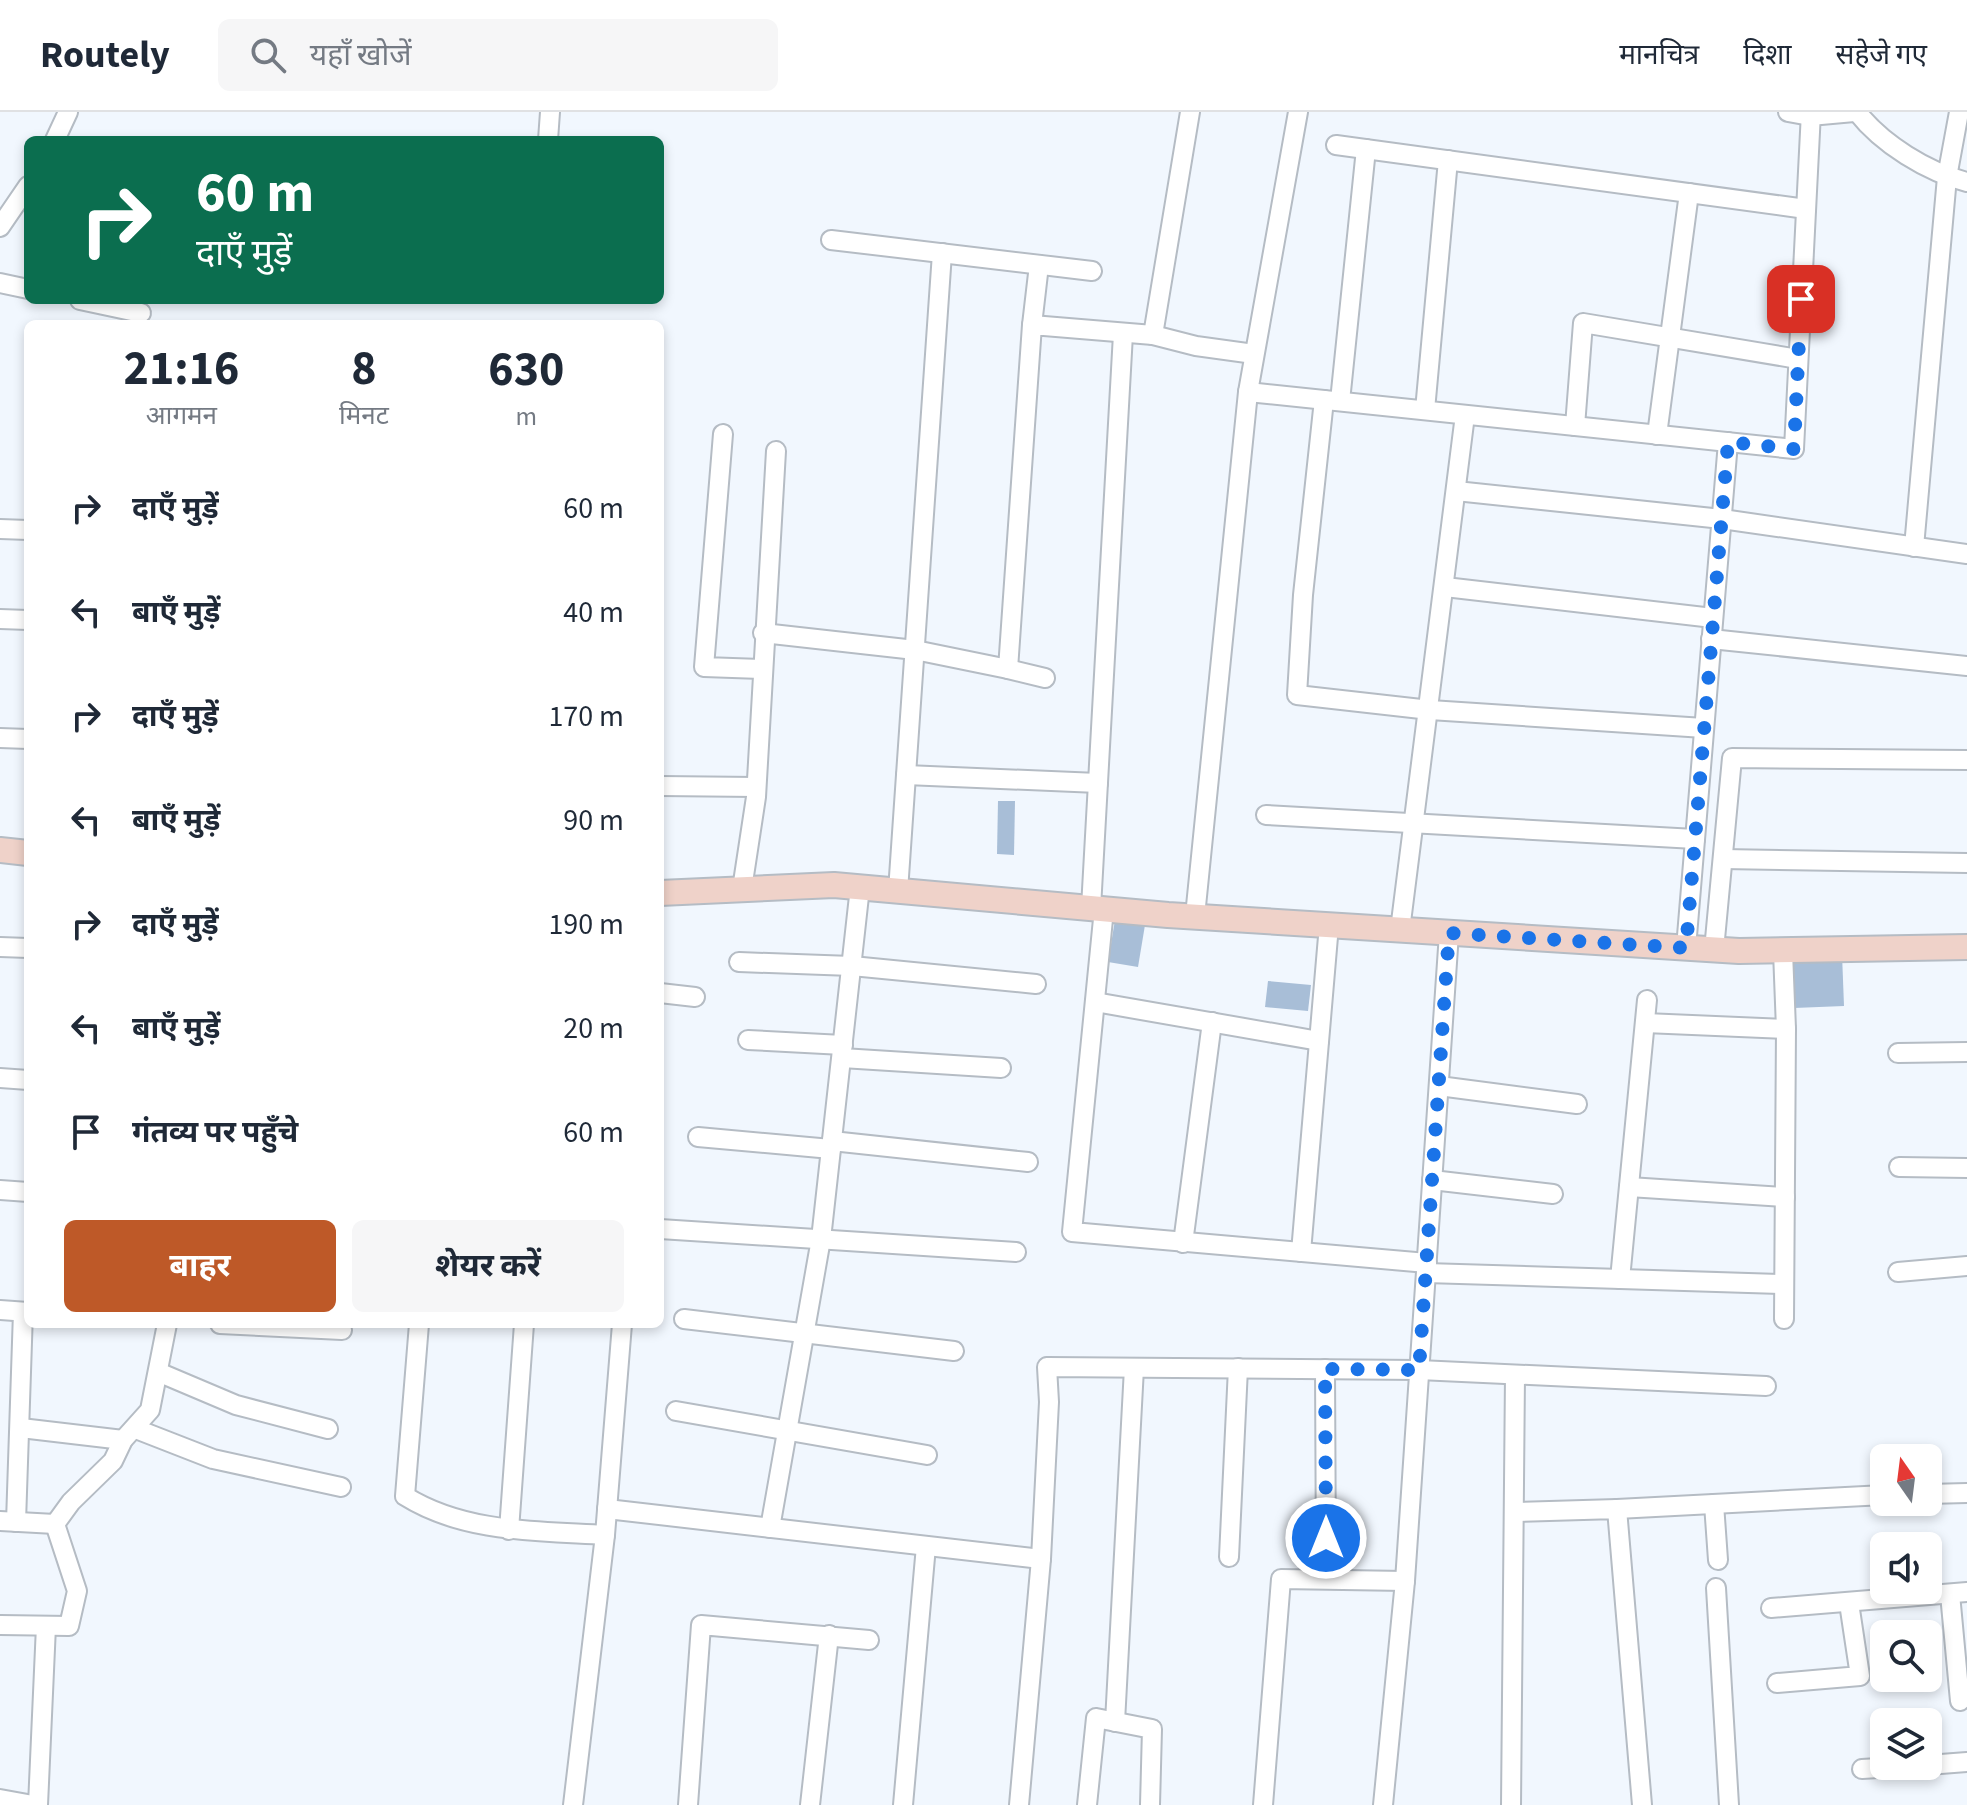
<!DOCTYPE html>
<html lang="hi">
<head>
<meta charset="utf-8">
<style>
	:root { --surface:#fff; --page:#f6f6f7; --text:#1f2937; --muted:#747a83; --line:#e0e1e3; --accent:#be5928 }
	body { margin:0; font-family:"Source Sans 3","Noto Sans Devanagari",sans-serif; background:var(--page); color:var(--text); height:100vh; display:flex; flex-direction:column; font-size:30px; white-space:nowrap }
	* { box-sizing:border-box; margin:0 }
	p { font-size:26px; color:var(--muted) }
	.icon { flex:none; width:44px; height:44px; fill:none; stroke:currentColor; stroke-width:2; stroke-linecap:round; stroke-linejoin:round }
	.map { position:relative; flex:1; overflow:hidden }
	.sheet { position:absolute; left:24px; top:208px; width:640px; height:1008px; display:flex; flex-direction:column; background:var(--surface); border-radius:12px; box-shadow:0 4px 12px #0003 }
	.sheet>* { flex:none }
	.top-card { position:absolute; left:24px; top:24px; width:640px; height:168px; border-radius:12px; box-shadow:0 4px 12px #0003; background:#0b6e4f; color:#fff; overflow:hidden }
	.needle { width:52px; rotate:346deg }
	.fabs { position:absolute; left:1870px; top:1332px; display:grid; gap:16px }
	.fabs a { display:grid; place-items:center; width:72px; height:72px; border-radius:12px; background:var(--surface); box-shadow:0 4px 12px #0003; font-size:40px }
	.pin { position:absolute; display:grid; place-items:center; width:68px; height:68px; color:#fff; margin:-34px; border-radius:16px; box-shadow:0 4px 12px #0006 }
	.me { position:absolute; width:88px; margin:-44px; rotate:0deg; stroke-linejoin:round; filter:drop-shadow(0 0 6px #0008) }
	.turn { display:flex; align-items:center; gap:28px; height:168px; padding:0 40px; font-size:36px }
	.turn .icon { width:104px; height:104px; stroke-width:2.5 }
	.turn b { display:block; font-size:56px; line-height:68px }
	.eta { display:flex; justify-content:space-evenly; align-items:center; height:136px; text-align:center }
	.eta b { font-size:48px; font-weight:700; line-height:56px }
	.primary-button { display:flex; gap:16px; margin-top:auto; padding:16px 40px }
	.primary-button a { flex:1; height:92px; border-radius:12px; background:var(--accent); color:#fff; font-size:32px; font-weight:700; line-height:92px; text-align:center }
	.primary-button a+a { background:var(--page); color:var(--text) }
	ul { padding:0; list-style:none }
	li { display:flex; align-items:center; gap:24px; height:104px; padding:0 40px }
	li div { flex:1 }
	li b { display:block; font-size:30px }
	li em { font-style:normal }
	header { display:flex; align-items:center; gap:48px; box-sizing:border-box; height:112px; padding:0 40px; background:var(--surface); border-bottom:2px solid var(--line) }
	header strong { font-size:38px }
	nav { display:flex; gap:44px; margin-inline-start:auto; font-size:28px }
	.search { width:560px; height:72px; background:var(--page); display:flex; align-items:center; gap:20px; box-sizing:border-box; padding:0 28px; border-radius:12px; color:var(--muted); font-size:30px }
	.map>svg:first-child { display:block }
	.building { fill:#a8bed7 }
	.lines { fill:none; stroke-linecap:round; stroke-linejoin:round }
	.street-casing { stroke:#b5bcc4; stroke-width:22 }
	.secondary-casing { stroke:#b5bcc4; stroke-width:28 }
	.street { stroke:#fff; stroke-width:18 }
	.secondary { stroke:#efd2c9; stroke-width:24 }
	.route { stroke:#1a73e8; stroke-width:14; stroke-dasharray:0 25.2 }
</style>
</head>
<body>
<header>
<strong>Routely</strong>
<div class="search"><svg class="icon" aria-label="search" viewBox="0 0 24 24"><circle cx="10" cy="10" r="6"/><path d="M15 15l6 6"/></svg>यहाँ खोजें</div>
<nav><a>मानचित्र</a><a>दिशा</a><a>सहेजे गए</a></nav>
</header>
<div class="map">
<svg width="1967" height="1693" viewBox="0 0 1967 1693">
	<rect width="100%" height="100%" fill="#f1f7fe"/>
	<g class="building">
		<polygon points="998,689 1015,689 1014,743 997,742"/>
		<polygon points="1116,802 1146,807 1138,855 1108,850"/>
		<polygon points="1842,842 1844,894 1794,896 1792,844"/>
		<polygon points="1268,869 1311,873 1308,899 1265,895"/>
	</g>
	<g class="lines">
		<defs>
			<g id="street">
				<polyline points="1788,0 1810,4 1854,0"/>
				<path d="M 1857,0 C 1882,32 1927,60 1967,70"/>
				<polyline points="55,28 68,0"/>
				<polyline points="548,28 550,0"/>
				<polyline points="1336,33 1806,97"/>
				<polyline points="0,115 28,74"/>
				<polyline points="831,128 1092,159"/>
				<polyline points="0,171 28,177"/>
				<polyline points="80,188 141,201"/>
				<polyline points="1032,213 1039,153"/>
				<polyline points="1153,223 1190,0"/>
				<polyline points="1248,280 1794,337 1811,0"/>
				<polyline points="1324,288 1303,483 1297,583 1430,598 1704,616"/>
				<polyline points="1340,289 1366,37"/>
				<polyline points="1425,298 1448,48"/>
				<polyline points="1575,314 1583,211 1798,247"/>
				<polyline points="723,322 704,555 761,557"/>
				<polyline points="1657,323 1689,81"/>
				<polyline points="1456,379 1722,407 1967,442"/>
				<polyline points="0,417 28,418"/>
				<polyline points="1914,435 1947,65 1959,0"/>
				<polyline points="1445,475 1713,506"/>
				<polyline points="0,507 28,508"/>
				<polyline points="763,521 915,538 1008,557 1032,213 1153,223 1196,234 1254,242"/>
				<polyline points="1711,527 1967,554"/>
				<polyline points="1008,557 1045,566"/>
				<polyline points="0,626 28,627"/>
				<polyline points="906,663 1098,671"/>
				<polyline points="660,674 756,675"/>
				<polyline points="1266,703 1695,727"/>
				<polyline points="1723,747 1967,751"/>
				<polyline points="742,777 756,685 776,339"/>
				<polyline points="898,779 942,141"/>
				<polyline points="1091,796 1123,222"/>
				<polyline points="1104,797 1072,1120 1427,1151"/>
				<polyline points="1195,804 1248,280 1298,0"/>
				<polyline points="1400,818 1465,303"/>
				<polyline points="0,835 28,836"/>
				<polyline points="1686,836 1728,330"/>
				<polyline points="1714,838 1732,646 1967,648"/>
				<polyline points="1783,839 1786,917 1784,1207"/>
				<polyline points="739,850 852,854 1036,872"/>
				<polyline points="660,881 695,885"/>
				<polyline points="1095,890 1319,929"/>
				<polyline points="1645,911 1786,917"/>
				<polyline points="748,928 843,933"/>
				<polyline points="1898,941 1967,940"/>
				<polyline points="842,946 1001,956"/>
				<polyline points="0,966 28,968"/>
				<polyline points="1439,974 1577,992"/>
				<polyline points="698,1025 831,1037"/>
				<polyline points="832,1029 1028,1050"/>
				<polyline points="1899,1055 1967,1056"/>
				<polyline points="1432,1068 1553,1082"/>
				<polyline points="1629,1075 1785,1085"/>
				<polyline points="0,1078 28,1080"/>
				<polyline points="660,1117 1016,1140"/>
				<polyline points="1183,1131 1212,910"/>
				<polyline points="1301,1140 1329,813"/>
				<polyline points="1898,1160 1967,1154"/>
				<polyline points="1426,1161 1783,1172"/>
				<polyline points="1620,1167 1647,888"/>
				<polyline points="0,1198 28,1200"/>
				<polyline points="684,1207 954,1239"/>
				<polyline points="220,1212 342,1218"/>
				<path d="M 419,1212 L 405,1384 C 464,1421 538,1419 605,1423"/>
				<polyline points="1325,1257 1326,1454"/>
				<polyline points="158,1260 236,1293 328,1317"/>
				<polyline points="676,1299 927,1343"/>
				<polyline points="21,1316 123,1328"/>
				<polyline points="136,1317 213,1347 341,1375"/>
				<polyline points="1928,1382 1967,1381"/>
				<polyline points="1714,1392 1718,1448"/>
				<polyline points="607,1397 1041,1447"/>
				<polyline points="1617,1397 1884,1383"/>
				<polyline points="1514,1400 1617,1397 1642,1693"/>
				<polyline points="0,1409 55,1412"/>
				<polyline points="16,1410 23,1200"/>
				<polyline points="770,1416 821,1127 860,775"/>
				<polyline points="509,1418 524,1212"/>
				<polyline points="1229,1445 1238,1256"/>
				<polyline points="1716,1476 1729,1693"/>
				<polyline points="1950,1482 1960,1589"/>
				<polyline points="1771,1496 1967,1480"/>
				<polyline points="0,1513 69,1514 77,1479 55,1412 71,1390 113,1349 123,1328 150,1298 167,1212"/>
				<polyline points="1777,1571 1860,1564 1849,1491"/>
				<polyline points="1115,1610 1134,1256"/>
				<polyline points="1928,1653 1967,1650"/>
				<polyline points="1862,1657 1912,1654"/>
				<polyline points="0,1687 33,1693"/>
				<polyline points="38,1693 46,1514"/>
				<polyline points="573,1693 605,1423 622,1212"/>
				<polyline points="688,1693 701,1513 869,1528"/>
				<polyline points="810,1693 829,1523"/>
				<polyline points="903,1693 926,1434"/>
				<polyline points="1019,1693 1041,1447 1049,1290 1047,1255 1419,1258 1766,1274"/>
				<polyline points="1087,1693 1096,1606 1152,1617 1150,1693"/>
				<polyline points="1263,1693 1281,1467 1405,1469"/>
				<polyline points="1383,1693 1405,1469 1449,821"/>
				<polyline points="1511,1693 1515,1263"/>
			</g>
			<g id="secondary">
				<polyline points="0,738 28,741"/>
				<polyline points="660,781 834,773 1168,803 1739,839 1967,835"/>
			</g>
		</defs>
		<use href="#street" class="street-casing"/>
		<use href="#secondary" class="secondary-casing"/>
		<use href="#street" class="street"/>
		<use href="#secondary" class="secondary"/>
	</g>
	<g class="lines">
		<polyline class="route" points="1326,1426 1325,1257 1419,1258 1449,821 1686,836 1728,330 1794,337 1801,187"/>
	</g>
</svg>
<div class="fabs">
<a><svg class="needle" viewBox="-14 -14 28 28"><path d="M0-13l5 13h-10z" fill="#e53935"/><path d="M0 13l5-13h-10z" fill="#747a83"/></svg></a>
<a><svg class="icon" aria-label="sound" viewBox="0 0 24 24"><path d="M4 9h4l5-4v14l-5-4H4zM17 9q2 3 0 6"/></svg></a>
<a><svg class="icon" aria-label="search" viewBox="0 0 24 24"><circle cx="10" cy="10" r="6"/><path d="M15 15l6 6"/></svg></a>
<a><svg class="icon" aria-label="layers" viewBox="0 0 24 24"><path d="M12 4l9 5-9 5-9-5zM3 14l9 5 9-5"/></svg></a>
</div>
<div class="pin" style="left:1801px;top:187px;background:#d93025"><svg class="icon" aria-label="arrive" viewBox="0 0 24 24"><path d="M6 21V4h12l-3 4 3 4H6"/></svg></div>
<svg class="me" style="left:1326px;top:1426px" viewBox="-20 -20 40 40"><circle r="17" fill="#1a73e8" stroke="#fff" stroke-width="3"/><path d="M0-11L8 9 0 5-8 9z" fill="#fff"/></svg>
<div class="top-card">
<div class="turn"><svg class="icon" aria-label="right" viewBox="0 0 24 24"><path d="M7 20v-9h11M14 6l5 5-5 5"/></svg><div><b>60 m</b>दाएँ मुड़ें</div></div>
</div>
<section class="sheet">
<div class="eta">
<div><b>21:16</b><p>आगमन</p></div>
<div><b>8</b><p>मिनट</p></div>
<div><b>630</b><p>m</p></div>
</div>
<ul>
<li><svg class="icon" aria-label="right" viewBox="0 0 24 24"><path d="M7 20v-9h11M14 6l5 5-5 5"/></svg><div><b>दाएँ मुड़ें</b></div><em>60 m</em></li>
<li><svg class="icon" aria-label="left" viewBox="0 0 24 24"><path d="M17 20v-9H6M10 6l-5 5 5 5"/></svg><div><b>बाएँ मुड़ें</b></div><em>40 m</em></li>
<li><svg class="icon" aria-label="right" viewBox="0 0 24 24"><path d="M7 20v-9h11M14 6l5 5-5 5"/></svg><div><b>दाएँ मुड़ें</b></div><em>170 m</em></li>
<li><svg class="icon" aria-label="left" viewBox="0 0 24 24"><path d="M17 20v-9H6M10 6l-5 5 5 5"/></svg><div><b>बाएँ मुड़ें</b></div><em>90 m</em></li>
<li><svg class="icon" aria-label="right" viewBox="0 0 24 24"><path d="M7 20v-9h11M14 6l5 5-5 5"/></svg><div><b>दाएँ मुड़ें</b></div><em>190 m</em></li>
<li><svg class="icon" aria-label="left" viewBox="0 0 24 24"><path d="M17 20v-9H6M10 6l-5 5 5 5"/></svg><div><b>बाएँ मुड़ें</b></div><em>20 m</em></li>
<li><svg class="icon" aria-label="arrive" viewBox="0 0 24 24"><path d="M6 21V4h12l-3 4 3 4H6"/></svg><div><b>गंतव्य पर पहुँचे</b></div><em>60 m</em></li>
</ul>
<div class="primary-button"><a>बाहर</a><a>शेयर करें</a></div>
</section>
</div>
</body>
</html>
